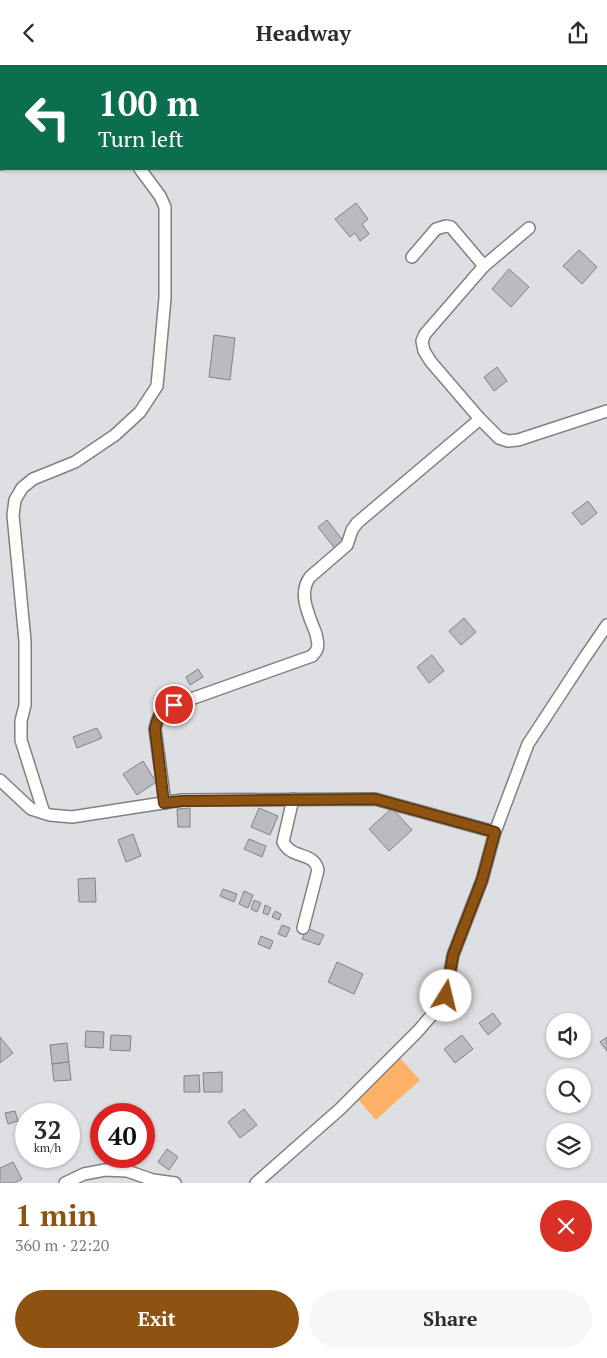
<!DOCTYPE html>
<html lang="en">
<head>
<meta charset="utf-8">
<style>
	:root { --surface:#fff; --page:#f7f7f7; --text:#2b2b33; --muted:#7c7c81; --accent:#8e5310 }
	body { margin:0; font-family:"PT Serif",serif; background:var(--page); color:var(--text); height:100vh; display:flex; flex-direction:column; font-size:19px; white-space:nowrap }
	* { box-sizing:border-box; margin:0 }
	p { font-size:16px; color:var(--muted) }
	.icon { flex:none; width:28px; height:28px; fill:none; stroke:currentColor; stroke-width:2; stroke-linecap:round; stroke-linejoin:round }
	.map { position:relative; height:1118px; overflow:hidden }
	.details { display:flex; flex-direction:column; background:var(--surface); flex:1 }
	.details>* { flex:none }
	.guide { position:absolute; left:0px; top:0px; width:608px; height:105px; box-shadow:0 1px 4px #0004; background:#0b6e4f; color:#fff; overflow:hidden }
	.fabs { position:absolute; left:546px; top:948px; display:grid; gap:10px }
	.fabs a { display:grid; place-items:center; width:45px; height:45px; border-radius:50%; background:var(--surface); box-shadow:0 1px 4px #0004; font-size:25px }
	.speed { position:absolute; left:15px; top:1038px; display:flex; gap:10px; font-size:25px; font-weight:700; text-align:center }
	.speed>* { display:grid; place-content:center; width:65px; height:65px; border-radius:50%; background:var(--surface); box-shadow:0 1px 4px #0004; line-height:1 }
	.speed small { font-size:12px; font-weight:400 }
	.speed .limit { border:8px solid #d22; background:#fff; color:#111 }
	.pin { position:absolute; display:grid; place-items:center; width:42px; height:42px; color:#fff; margin:-21px; border:2px solid #fff; border-radius:50%; box-shadow:0 1px 5px #0007 }
	.me { position:absolute; width:55px; margin:-28px; rotate:9deg; stroke-linejoin:round; filter:drop-shadow(0 0 4px #0008) }
	.turn { display:flex; align-items:center; gap:18px; height:105px; padding:0 15px; font-size:22px }
	.turn .icon { width:65px; height:65px; stroke-width:2.5 }
	.turn b { display:block; font-size:35px; line-height:42px }
	.round { display:grid; place-items:center; flex:none; width:52px; height:52px; border-radius:26px; background:var(--page) }
	.head { display:flex; align-items:center; justify-content:space-between; height:85px; padding:0 15px }
	h1 { font-size:30px; font-weight:700; line-height:38px; color:var(--accent) }
	.primary-button { display:flex; gap:10px; margin-top:auto; padding:10px 15px }
	.primary-button a { flex:1; height:58px; border-radius:30px; background:var(--accent); color:#fff; font-size:20px; font-weight:700; line-height:58px; text-align:center }
	.primary-button a+a { background:var(--page); color:var(--text) }
	header { display:flex; justify-content:space-between; align-items:center; height:65px; padding:0 15px; background:var(--surface); font-size:22px; font-weight:700 }
	.map>svg:first-child { display:block }
	.green { fill:#ffb168 }
	.building { fill:#babbbe; stroke:#818285 }
	.lines { fill:none; stroke-linecap:round; stroke-linejoin:round }
	.minor-casing { stroke:#7f8083; stroke-width:14 }
	.minor { stroke:#fff; stroke-width:11 }
	.route-casing { stroke:#5c360a; stroke-width:12 }
	.route { stroke:#8e5310; stroke-width:9 }
</style>
</head>
<body>
<header><svg class="icon" aria-label="back" viewBox="0 0 24 24"><path d="M15 5l-7 7 7 7"/></svg>Headway<svg class="icon" aria-label="share" viewBox="0 0 24 24"><path d="M12 15V3M7 8l5-5 5 5M5 13v7h14v-7"/></svg></header>
<div class="map">
<svg width="607" height="1118" viewBox="0 0 607 1118">
	<rect width="100%" height="100%" fill="#dedfe2"/>
	<polygon class="green" points="399,992 420,1015 376,1055 355,1031"/>
	<g class="building">
		<polygon points="356,138 368,154 362,159 369,169 360,176 355,168 350,172 335,154"/>
		<polygon points="579,185 597,202 582,219 563,201"/>
		<polygon points="509,204 529,222 511,242 492,224"/>
		<polygon points="214,270 235,273 230,315 209,312"/>
		<polygon points="497,302 507,316 494,326 484,312"/>
		<polygon points="588,436 597,448 582,460 572,448"/>
		<polygon points="327,455 345,478 336,485 318,462"/>
		<polygon points="464,553 476,567 461,580 449,566"/>
		<polygon points="432,590 444,606 429,618 417,602"/>
		<polygon points="198,604 203,612 190,620 186,612"/>
		<polygon points="97,663 102,673 77,683 73,672"/>
		<polygon points="143,696 156,717 137,730 123,709"/>
		<polygon points="190,743 190,762 178,762 177,744"/>
		<polygon points="259,743 278,751 270,770 251,762"/>
		<polygon points="392,743 412,765 389,786 369,764"/>
		<polygon points="133,769 141,791 126,797 118,775"/>
		<polygon points="249,774 266,781 262,792 244,784"/>
		<polygon points="95,813 96,837 79,837 78,814"/>
		<polygon points="223,824 237,829 234,837 220,831"/>
		<polygon points="244,826 253,830 248,843 239,839"/>
		<polygon points="254,835 261,838 257,847 251,844"/>
		<polygon points="265,840 271,843 268,850 263,848"/>
		<polygon points="275,846 281,849 279,855 272,852"/>
		<polygon points="282,860 290,863 286,872 278,869"/>
		<polygon points="307,863 324,870 319,880 302,874"/>
		<polygon points="261,871 273,876 270,884 258,879"/>
		<polygon points="337,897 363,909 354,929 328,917"/>
		<polygon points="493,948 501,959 488,970 479,958"/>
		<polygon points="86,966 104,967 103,983 85,982"/>
		<polygon points="111,970 131,971 130,986 110,985"/>
		<polygon points="462,970 473,984 455,998 444,984"/>
		<polygon points="0,972 13,988 0,998"/>
		<polygon points="607,972 607,986 600,977"/>
		<polygon points="67,978 69,997 52,999 50,980"/>
		<polygon points="69,997 71,1015 54,1016 52,999"/>
		<polygon points="222,1007 222,1027 204,1027 203,1008"/>
		<polygon points="199,1010 200,1027 184,1027 184,1011"/>
		<polygon points="244,1044 257,1060 240,1073 228,1057"/>
		<polygon points="15,1046 18,1056 8,1059 5,1048"/>
		<polygon points="167,1084 178,1092 169,1105 158,1097"/>
		<polygon points="13,1097 22,1114 14,1118 0,1118 0,1103"/>
	</g>
	<g class="lines">
		<defs>
			<g id="minor">
				<polyline points="19,0 20,1"/>
				<polyline points="414,0 415,1"/>
				<polyline points="179,1 182,0"/>
				<polyline points="0,99 1,98"/>
				<polyline points="529,163 484,201 425,269 422,276 424,286 431,297 480,354 499,373 508,376 518,375 607,346"/>
				<polyline points="412,192 436,164 446,161 451,162 484,201"/>
				<polyline points="0,715 31,744 50,750 72,752 182,735 375,734 495,767"/>
				<path d="M 293,734 L 283,777 C 292,795 314,786 318,805 L 303,863"/>
				<path d="M 165,738 L 155,664 C 158,650 160,646 174,640 L 312,591 C 314,589 316,587 317,584 C 319,580 317,574 316,569 C 310,552 297,529 310,512 L 347,480 L 352,465 L 357,458 L 480,354"/>
				<polyline points="44,748 21,675 21,656 25,640 25,576 13,450 15,435 22,423 33,414 75,397 115,370 140,347 157,321 165,233 165,142 160,131 140,104"/>
				<polyline points="65,1118 84,1109 105,1105 127,1106 153,1115 175,1118"/>
				<polyline points="256,1118 340,1044 418,966 437,944 446,931 453,890 482,815 495,767 528,679 585,592 607,560"/>
			</g>
		</defs>
		<use href="#minor" class="minor-casing"/>
		<use href="#minor" class="minor"/>
	</g>
	<g class="lines">
		<defs>
			<path id="route" d="M 174,640 C 160,647 158,650 155,664 L 164,738 L 182,736 L 375,734 L 495,767 L 482,815 L 453,890 L 446,931"/>
		</defs>
		<use href="#route" class="route-casing"/>
		<use href="#route" class="route"/>
	</g>
</svg>
<div class="fabs">
<a><svg class="icon" aria-label="sound" viewBox="0 0 24 24"><path d="M4 9h4l5-4v14l-5-4H4zM17 9q2 3 0 6"/></svg></a>
<a><svg class="icon" aria-label="search" viewBox="0 0 24 24"><circle cx="10" cy="10" r="6"/><path d="M15 15l6 6"/></svg></a>
<a><svg class="icon" aria-label="layers" viewBox="0 0 24 24"><path d="M12 4l9 5-9 5-9-5zM3 14l9 5 9-5"/></svg></a>
</div>
<div class="speed"><div>32<small>km/h</small></div><div class="limit">40</div></div>
<div class="pin" style="left:174px;top:640px;background:#d93025"><svg class="icon" aria-label="arrive" viewBox="0 0 24 24"><path d="M6 21V4h12l-3 4 3 4H6"/></svg></div>
<svg class="me" style="left:446px;top:931px" viewBox="-20 -20 40 40"><circle r="19" fill="#fff"/><path d="M0-13L10 11 0 6-10 11z" fill="#8e5310"/></svg>
<div class="guide">
<div class="turn"><svg class="icon" aria-label="left" viewBox="0 0 24 24"><path d="M17 20v-9H6M10 6l-5 5 5 5"/></svg><div><b>100 m</b>Turn left</div></div>
</div>
</div>
<section class="details">
<div class="head"><div><h1>1 min</h1><p>360 m · 22:20</p></div><a class="round" style="background:#d93025;color:#fff"><svg class="icon" aria-label="close" viewBox="0 0 24 24"><path d="M6 6l12 12M18 6L6 18"/></svg></a></div>
<div class="primary-button"><a>Exit</a><a>Share</a></div>
</section>
</body>
</html>
